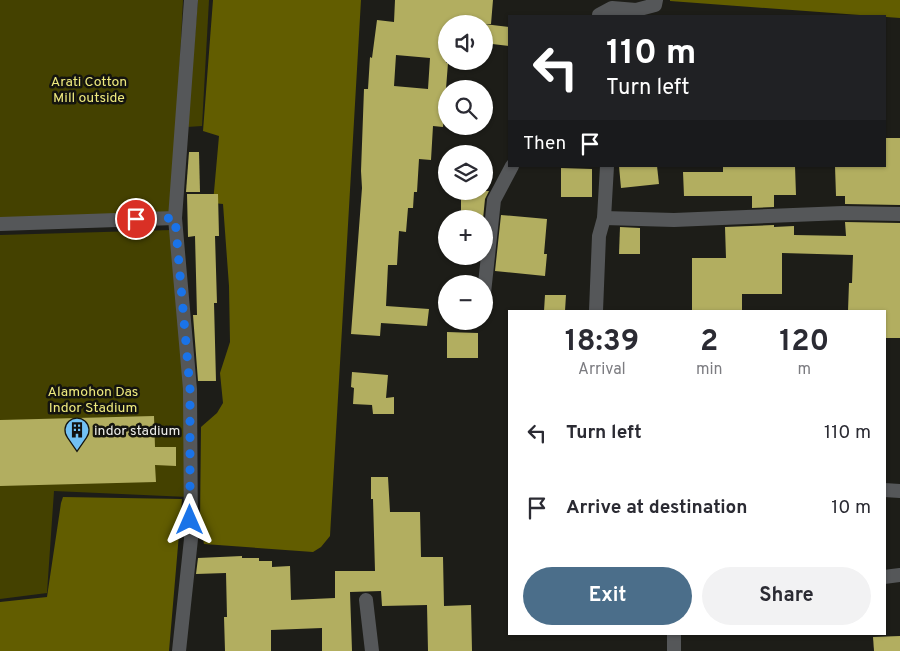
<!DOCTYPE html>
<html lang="en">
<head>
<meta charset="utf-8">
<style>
	:root { --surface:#fff; --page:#f2f2f3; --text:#2b2b33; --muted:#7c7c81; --accent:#4b6e8a }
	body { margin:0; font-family:Overpass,sans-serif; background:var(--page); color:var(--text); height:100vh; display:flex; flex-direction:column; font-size:19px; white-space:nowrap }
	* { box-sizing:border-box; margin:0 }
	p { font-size:16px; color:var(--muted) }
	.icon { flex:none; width:28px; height:28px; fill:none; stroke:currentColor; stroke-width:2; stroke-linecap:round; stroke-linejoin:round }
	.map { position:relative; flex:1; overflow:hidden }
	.panel { position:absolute; left:508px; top:310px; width:378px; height:325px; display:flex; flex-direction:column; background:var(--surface); border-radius:0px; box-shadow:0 1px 4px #0004 }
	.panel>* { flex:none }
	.banner { position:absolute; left:508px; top:15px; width:378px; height:152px; border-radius:0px; box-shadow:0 1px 4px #0004; background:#202124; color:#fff; overflow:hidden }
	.tools { position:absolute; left:438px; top:15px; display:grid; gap:10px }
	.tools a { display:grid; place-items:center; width:55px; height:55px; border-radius:50%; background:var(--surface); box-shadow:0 1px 4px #0004; font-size:25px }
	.pin { position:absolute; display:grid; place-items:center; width:42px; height:42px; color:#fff; margin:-21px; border:2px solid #fff; border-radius:50%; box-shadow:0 1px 5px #0007 }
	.me { position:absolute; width:55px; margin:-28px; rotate:0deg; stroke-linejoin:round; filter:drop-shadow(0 0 4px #0008) }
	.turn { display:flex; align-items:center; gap:18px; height:105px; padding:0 15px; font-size:22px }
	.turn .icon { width:65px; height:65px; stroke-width:2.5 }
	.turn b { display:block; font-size:35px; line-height:42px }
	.then { display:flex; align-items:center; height:48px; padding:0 15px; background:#0003; gap:10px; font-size:19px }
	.eta { display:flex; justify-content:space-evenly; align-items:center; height:85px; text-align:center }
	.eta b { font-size:30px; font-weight:700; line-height:35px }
	.action { display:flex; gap:10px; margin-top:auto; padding:10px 15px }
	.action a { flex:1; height:58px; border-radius:30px; background:var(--accent); color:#fff; font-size:20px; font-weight:700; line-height:58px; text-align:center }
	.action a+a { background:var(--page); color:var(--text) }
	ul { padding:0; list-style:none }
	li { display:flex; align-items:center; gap:15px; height:75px; padding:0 15px }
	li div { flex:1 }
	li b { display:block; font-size:19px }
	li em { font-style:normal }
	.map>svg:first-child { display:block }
	.green { fill:#444100 }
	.water { fill:#625d00 }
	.building { fill:#b2ae60; fill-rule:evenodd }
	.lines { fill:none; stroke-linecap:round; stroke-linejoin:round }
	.minor { stroke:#555759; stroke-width:14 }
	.route { stroke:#1a73e8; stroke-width:9; stroke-dasharray:0 16.2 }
	.labels { text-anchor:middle; stroke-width:5; stroke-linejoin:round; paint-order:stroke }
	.park-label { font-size:14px; fill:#efea7e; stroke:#14140f }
	.poi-label { font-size:14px; fill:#efefeb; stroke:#14140f; text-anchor:start }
</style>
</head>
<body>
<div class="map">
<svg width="900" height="651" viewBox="0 0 900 651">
	<rect width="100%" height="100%" fill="#1d1d18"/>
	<g class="green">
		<polygon points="0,0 183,0 172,213 0,218"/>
		<polygon points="198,0 209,0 202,126 187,127"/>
		<polygon points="172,230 188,416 188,497 54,491 47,593 0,599 0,235"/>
	</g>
	<g class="water">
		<polygon points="213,0 361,0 330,536 321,547 313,552 204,544 200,523 201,427 217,413 223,403 220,373 230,342 229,286 223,204 213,203 219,136 203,131"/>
		<polygon points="670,0 900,0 900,18 670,1"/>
		<polygon points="63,497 182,499 169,651 0,651 0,602 47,597 61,503"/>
	</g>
	<g class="building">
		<path d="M 395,0 L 493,0 L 491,24 L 446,24 L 446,63 L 448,63 L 443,127 L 433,126 L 431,160 L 419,159 L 417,192 L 414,192 L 413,208 L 408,208 L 406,232 L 399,231 L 397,265 L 388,265 L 386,306 L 429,309 L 427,326 L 381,323 L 380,336 L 351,334 L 362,188 L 361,171 L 364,89 L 368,89 L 370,57 L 372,58 L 377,20 L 394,22 ZM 396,55 L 430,58 L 428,89 L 394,86 Z"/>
		<polygon points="484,24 509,27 509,46 484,43"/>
		<polygon points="884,138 900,138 900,205 845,204 845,196 836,196 835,166 884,166"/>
		<polygon points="189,152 199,152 200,192 186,192"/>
		<polygon points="619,166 657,166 659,184 621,188"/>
		<polygon points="723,166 795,166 796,195 774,195 774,207 752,208 752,196 684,196 683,172 723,172"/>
		<polygon points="561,168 592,169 592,197 561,197"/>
		<polygon points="461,191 489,191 485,199 483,219 461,219"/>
		<polygon points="187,194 218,194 219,236 215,236 217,303 214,303 216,381 198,381 193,315 197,315 195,236 188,237"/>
		<polygon points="501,215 547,219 544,254 547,254 545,276 495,271"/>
		<polygon points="845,222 900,223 900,338 884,338 884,311 848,311 849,283 852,283 853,255 782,253 782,294 742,294 742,311 692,311 692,258 726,258 725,227 774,225 774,227 794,226 794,235 846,236"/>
		<polygon points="620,227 640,228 640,254 619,254"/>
		<polygon points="545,295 566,295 565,311 544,311"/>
		<polygon points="447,332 478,333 478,358 447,358"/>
		<polygon points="352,372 388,375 386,398 394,397 394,414 373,414 372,405 353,404 354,388 351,387"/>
		<polygon points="154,416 155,447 176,447 176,466 155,465 156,482 0,486 0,420"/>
		<polygon points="371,477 388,477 390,512 420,512 421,557 443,557 444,606 471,605 472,651 428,651 427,605 382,606 381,591 350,592 352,651 322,651 322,628 271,630 271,651 225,651 224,617 227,617 226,573 196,574 198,558 242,556 242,558 259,558 259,561 272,561 272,567 290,566 291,600 335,598 335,571 375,571 373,499 371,499"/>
		<polygon points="900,636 900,651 874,651 873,637"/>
	</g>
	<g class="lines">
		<g class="minor">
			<polyline points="599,16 599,15 612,8 636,10 655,5 656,0"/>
			<polyline points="175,218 190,389 191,539 179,651"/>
			<polyline points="604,218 674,220 843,213 900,214"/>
			<polyline points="0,224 175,218 191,0"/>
			<polyline points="484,293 494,200 512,166"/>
			<polyline points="596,311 599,236 604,218 607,166"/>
			<polyline points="884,490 900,491"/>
			<polyline points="884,577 900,575"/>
			<polyline points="366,600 372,651"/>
			<polyline points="674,634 674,651"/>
		</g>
	</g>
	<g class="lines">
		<polyline class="route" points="136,219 175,218 190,389 190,520"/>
	</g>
	<defs>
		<symbol id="building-pin" viewBox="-11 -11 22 30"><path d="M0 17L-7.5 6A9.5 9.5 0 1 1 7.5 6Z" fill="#72c1f5" stroke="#14140f"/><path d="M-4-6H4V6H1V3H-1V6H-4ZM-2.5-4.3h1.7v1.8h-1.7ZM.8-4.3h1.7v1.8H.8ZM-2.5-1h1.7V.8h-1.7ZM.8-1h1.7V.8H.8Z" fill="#111"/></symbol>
	</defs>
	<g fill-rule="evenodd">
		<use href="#building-pin" x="63" y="416" width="28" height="38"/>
	</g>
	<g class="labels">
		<g class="park-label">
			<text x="89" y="86">Arati Cotton<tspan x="89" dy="16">Mill outside</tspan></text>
			<text x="93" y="396">Alamohon Das<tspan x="93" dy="16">Indor Stadium</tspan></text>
		</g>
		<g class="poi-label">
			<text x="94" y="435">indor stadium</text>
		</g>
	</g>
</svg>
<div class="tools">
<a><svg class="icon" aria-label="sound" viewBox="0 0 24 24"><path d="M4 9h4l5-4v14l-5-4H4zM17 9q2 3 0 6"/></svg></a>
<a><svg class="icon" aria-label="search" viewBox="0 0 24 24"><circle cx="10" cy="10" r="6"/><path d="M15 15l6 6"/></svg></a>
<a><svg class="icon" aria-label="layers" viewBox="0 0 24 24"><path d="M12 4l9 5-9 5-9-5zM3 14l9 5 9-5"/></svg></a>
<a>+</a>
<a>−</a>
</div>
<div class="pin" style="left:136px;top:219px;background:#d93025"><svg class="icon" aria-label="arrive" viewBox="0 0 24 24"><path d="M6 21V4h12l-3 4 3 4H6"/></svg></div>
<svg class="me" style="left:190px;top:520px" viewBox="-20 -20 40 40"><path d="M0-17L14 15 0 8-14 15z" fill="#1a73e8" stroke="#fff" stroke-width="4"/></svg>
<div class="banner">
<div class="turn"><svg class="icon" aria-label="left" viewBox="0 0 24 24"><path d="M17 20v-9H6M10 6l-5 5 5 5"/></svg><div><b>110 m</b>Turn left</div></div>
<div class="then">Then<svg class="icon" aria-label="arrive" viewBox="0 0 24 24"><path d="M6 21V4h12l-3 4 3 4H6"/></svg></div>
</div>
<section class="panel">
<div class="eta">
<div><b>18:39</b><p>Arrival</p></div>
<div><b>2</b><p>min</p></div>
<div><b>120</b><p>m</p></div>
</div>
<ul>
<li><svg class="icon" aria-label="left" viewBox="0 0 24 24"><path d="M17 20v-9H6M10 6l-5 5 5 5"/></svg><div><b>Turn left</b></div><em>110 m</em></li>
<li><svg class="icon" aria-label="arrive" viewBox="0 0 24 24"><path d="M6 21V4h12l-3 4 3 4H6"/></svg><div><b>Arrive at destination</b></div><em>10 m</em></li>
</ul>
<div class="action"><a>Exit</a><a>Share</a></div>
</section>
</div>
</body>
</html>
